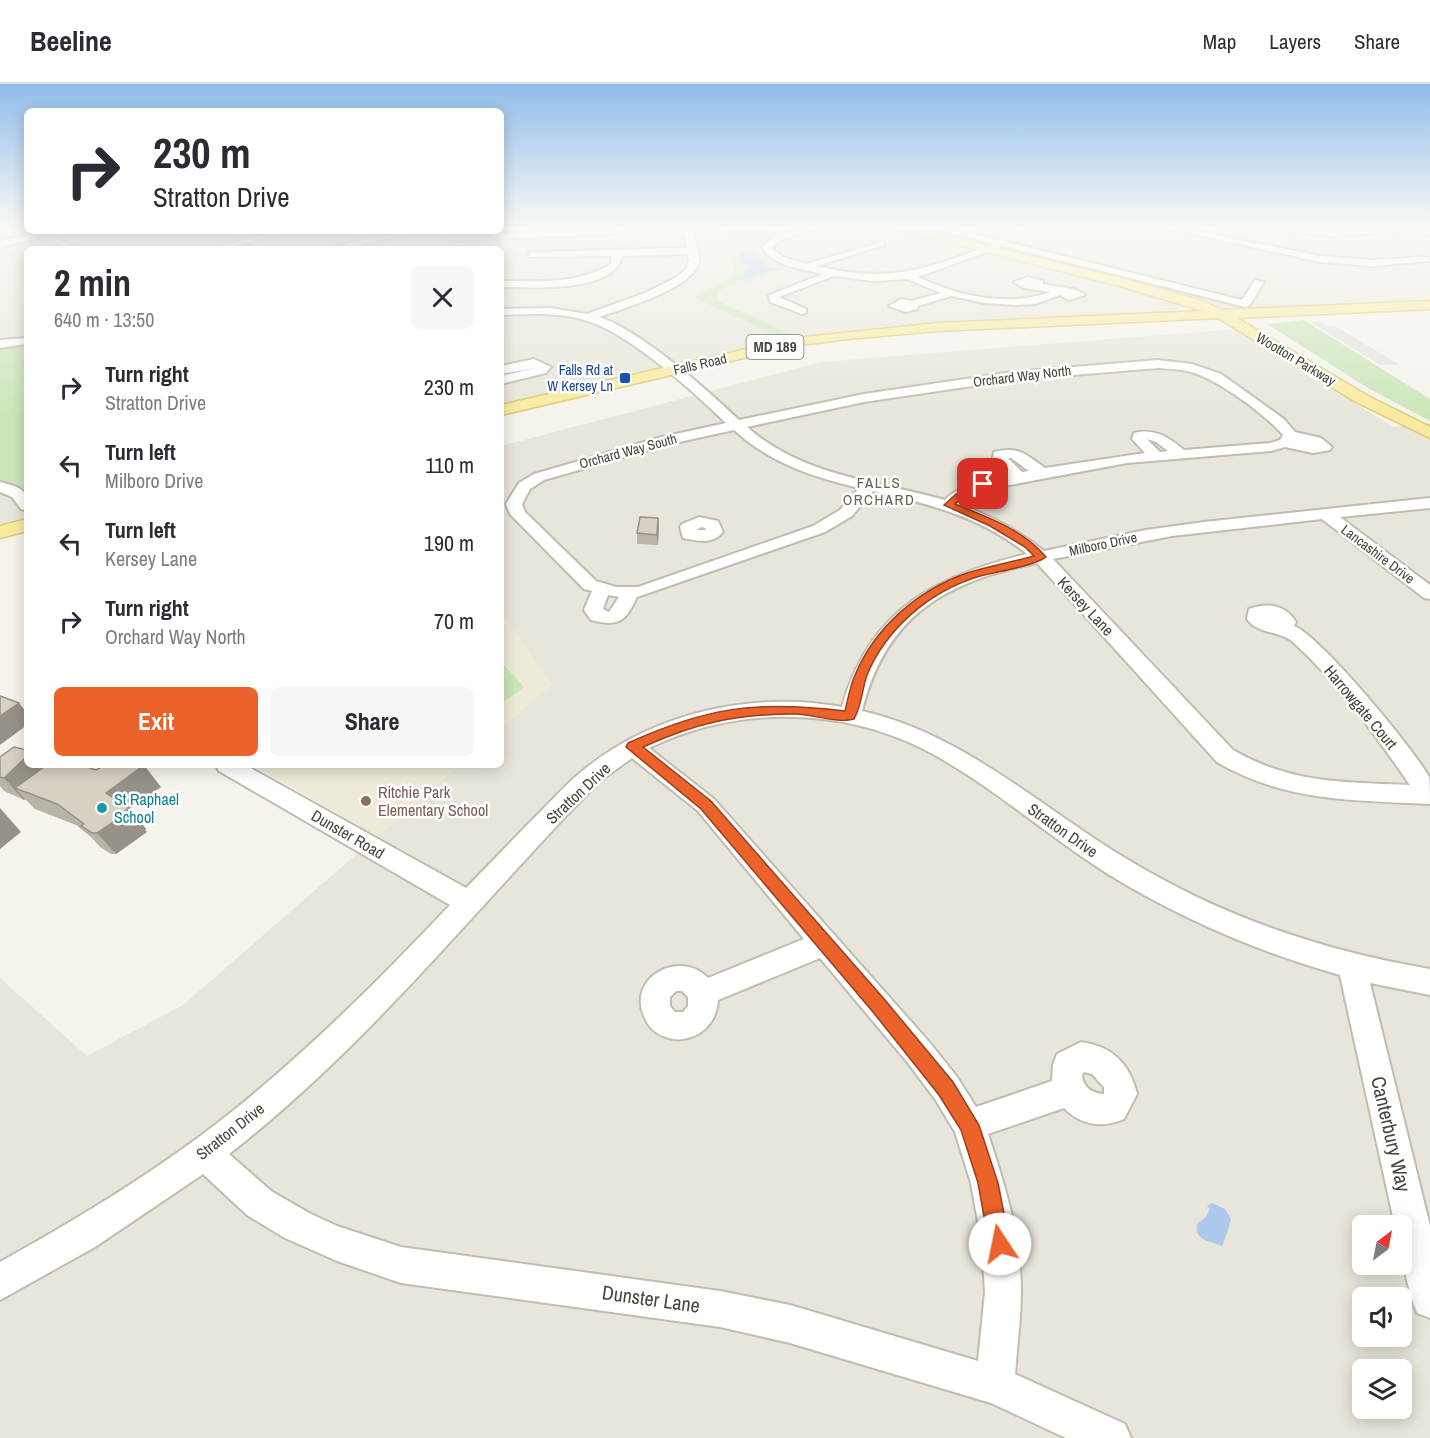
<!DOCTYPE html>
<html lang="en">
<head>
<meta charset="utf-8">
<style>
	:root { --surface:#fff; --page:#f7f7f7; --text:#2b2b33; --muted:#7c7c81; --line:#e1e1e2; --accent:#ec622b }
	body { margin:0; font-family:"Archivo Narrow",sans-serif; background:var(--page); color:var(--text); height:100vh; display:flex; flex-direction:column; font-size:22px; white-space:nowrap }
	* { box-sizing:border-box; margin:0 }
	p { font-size:20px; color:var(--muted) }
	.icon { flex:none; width:33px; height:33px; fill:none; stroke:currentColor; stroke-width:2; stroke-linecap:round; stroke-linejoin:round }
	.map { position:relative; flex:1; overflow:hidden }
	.details { position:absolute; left:24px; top:162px; width:480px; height:522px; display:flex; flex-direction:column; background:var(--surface); border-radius:9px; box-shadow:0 3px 15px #0003 }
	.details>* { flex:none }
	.banner { position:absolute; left:24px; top:24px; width:480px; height:126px; border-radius:9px; box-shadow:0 3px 15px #0003; background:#fff; color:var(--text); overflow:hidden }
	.needle { width:39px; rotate:32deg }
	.tools { position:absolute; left:1352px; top:1131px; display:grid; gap:12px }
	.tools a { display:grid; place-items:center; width:60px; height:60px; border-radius:9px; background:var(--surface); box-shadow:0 3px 15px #0003; font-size:30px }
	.pin { position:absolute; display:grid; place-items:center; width:51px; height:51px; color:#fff; margin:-26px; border-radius:12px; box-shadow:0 3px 9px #0006 }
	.me { position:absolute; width:66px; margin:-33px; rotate:349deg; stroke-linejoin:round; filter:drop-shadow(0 0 4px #0008) }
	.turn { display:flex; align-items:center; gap:21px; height:126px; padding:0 30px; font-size:27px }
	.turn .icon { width:78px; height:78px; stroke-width:2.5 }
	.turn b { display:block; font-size:42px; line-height:51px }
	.round { display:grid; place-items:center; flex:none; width:63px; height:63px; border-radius:9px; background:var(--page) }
	.overview { display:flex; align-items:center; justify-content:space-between; height:102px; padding:0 30px }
	h1 { font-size:36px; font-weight:700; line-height:45px }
	.action { display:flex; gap:12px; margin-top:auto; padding:12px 30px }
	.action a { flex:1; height:69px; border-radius:9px; background:var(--accent); color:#fff; font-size:24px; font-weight:700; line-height:69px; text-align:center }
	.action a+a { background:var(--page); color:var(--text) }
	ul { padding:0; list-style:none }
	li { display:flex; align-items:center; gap:18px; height:78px; padding:0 30px }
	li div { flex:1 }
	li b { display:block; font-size:22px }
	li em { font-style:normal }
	header { display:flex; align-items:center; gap:36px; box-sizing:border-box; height:84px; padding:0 30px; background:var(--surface); border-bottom:2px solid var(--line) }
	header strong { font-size:28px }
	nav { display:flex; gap:33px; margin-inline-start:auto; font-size:21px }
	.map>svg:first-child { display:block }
	.residential { fill:#e8e6da; fill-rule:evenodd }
	.education { fill:#edead7 }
	.green { fill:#cbe6b8 }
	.parking { fill:#e4e3e0 }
	.water { fill:#adcaed }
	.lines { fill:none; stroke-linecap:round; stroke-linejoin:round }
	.stream { stroke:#adcaed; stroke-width:2 }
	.minor-casing { stroke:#c0bcaf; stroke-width:4 }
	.major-casing { stroke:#ddcb71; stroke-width:3 }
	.minor { fill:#fff; fill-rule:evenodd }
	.major { fill:#f8eba1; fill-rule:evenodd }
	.wall { fill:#b8b4a7 }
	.shaded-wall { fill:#969288 }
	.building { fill:#d6d1c2; stroke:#969288; stroke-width:1.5 }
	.route { fill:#ec622b; stroke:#99401c; stroke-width:1.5 }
	.transit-dot { fill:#1a4fb4; stroke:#fff; stroke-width:2 }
	.education-dot { fill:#8d6e63; stroke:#fff; stroke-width:2 }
	.culture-dot { fill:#0f9aa8; stroke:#fff; stroke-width:2 }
	.labels { text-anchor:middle; stroke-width:5; stroke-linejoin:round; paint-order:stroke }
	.far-street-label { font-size:14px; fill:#49453a; stroke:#fff }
	.far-transit-label { font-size:14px; fill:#164399; stroke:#fff; text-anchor:end }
	.shield { fill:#fff; stroke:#807d75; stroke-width:1.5 }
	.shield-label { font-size:15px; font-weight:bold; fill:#49453a }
	.far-neighbourhood-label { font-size:15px; letter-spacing:1.5px; fill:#6b6451; stroke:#fff }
	.street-label { font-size:16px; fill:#49453a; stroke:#fff }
	.education-label { font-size:16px; fill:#785e54; stroke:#fff; text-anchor:start }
	.culture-label { font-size:16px; fill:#0d838f; stroke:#fff; text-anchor:start }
	.near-street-label { font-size:20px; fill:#49453a; stroke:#fff }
</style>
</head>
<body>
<header>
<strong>Beeline</strong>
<nav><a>Map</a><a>Layers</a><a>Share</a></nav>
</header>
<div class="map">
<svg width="1430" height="1354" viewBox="0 0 1430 1354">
	<rect width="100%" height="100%" fill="#f5f3ec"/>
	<g class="residential">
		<polygon points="0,145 27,145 27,147 501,147 501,145 1430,145 1430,221 1237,230 1181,209 1054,179 1175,217 1180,223 1169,229 822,254 501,326 501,165 27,165 27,257 0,260"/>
		<path d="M 1237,245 L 1393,343 L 1430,339 L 1430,1354 L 0,1354 L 0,894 L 87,972 L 183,921 L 459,681 L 501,681 L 501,644 L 552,600 L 501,529 L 501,362 L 821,278 ZM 1362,1142 L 1401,1142 L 1401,1180 L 1362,1180 ZM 1362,1214 L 1401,1214 L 1401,1252 L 1362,1252 ZM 1362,1286 L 1401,1286 L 1401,1324 L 1362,1324 Z"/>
		<polygon points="0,403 26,419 27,441 0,448"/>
	</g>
	<g class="education">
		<polygon points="501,529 552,600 501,644"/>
		<polygon points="252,681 459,681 377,752"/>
	</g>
	<g class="green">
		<polygon points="725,145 767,145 780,149 763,156 756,165 766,174 793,183 720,206 716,216 801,255 787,257 695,214 735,190"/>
		<polygon points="1304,236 1430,315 1430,337 1368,304 1267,240"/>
		<polygon points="27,257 27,422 0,403 0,260"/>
		<polygon points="501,578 524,603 501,620"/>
	</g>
	<polygon class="parking" points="1309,237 1319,237 1328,242 1335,242 1400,281 1380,281"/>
	<g class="water">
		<polygon points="744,167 754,168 766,179 761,183 778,184 743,195 745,186 753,183 741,181 738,169"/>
		<path d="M 1212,1119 L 1225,1125 L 1231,1135 C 1230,1140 1224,1160 1222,1162 C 1210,1157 1194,1157 1197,1140 L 1206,1133 L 1210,1125 L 1207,1122 Z"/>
	</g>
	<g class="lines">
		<polyline class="stream" points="739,145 743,159"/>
		<defs>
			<g id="minor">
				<polygon points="575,145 624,145 613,150 450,157 446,154 450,151"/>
				<path d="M 684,145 L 692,145 C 694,154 700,168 699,177 C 696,204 621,225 599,233 C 641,247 706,305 739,336 L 864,310 L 1013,288 L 1158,276 L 1192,280 L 1221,290 L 1284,335 L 1295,348 L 1321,354 L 1332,363 L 1330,366 L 1313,369 L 1285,363 L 1271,367 L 1127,379 L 978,407 L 959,420 C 991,432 1018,446 1044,467 L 1146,446 L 1204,438 L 1430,414 L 1430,424 L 1340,433 L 1430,501 L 1430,515 L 1424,514 L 1322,435 L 1172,452 L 1053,475 L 1233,666 C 1292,700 1344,698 1410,701 C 1376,652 1339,600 1294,559 C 1281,546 1258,551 1247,535 L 1249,525 C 1268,518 1285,521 1296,538 L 1294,542 C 1320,552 1414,665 1429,693 C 1430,700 1430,712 1430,720 C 1354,716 1285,718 1217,678 L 1037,479 C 945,498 886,531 862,627 C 963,650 1039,722 1125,774 C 1220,832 1322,867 1430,885 L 1430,911 L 1370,899 L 1430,1142 L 1430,1234 L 1417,1229 C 1406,1201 1401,1171 1401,1142 L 1395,1142 L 1340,891 C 1258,868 1180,834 1108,790 C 1051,754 999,708 940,674 C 852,623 741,619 649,664 L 714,715 L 930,959 L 957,993 L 976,1023 L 1052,997 L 1053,981 L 1057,970 L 1081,958 C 1112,962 1130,980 1137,1010 L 1124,1035 C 1103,1044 1081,1042 1064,1024 L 988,1050 C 1005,1101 1021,1153 1021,1207 C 1021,1235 1017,1263 1015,1290 L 1125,1340 L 1131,1354 L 1066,1354 L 991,1319 L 790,1259 L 720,1243 L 401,1199 L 337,1177 L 285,1154 L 247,1131 L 203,1090 L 95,1163 L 0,1216 L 0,1178 C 79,1134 157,1087 229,1030 C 308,967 380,895 450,821 L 219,687 L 216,681 L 245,681 L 466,804 C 492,778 517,751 543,725 C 557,711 570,696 586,684 C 657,628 754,607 842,623 C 869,526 935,492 1027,470 C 982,433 929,420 873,407 L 852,432 L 825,448 L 637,513 C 625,538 619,543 591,536 L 584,526 L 592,507 L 584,505 L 510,430 L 506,420 L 519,399 L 534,390 L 662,353 L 726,339 C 694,308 627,247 584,236 C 558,228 528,230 501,231 L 501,225 L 551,224 L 587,230 L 645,209 L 677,193 L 686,185 L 689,177 L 688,170 L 622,172 C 614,210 531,203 501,203 L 501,197 C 539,197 577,201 611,180 L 612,172 L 529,173 L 529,169 L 532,168 L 687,164 ZM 1158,284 C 1169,285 1180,285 1191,288 C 1217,295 1265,330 1283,351 L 1280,356 L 1270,359 L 1184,366 C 1168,353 1155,344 1134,349 L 1132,355 L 1145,369 L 1045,384 C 1025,370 1019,362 994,368 L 993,374 L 1008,391 C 985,396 963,398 945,416 C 877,397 802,392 747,343 L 864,318 L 1013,296 ZM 734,346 C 770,379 812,393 859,404 L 840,426 L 813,442 L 638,503 L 616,503 L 596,497 L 525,428 L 522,420 L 530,405 L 544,396 L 670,360 ZM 1147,355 L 1156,358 L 1168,367 L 1160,368 ZM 1008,374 L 1011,374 L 1029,387 L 1022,388 ZM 608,511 L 619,513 L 609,528 L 603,525 ZM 632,674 L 698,727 L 804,855 L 708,894 C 680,865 627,893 644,932 C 648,942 653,948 663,952 C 674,956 682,957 694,952 C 708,946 717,933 718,916 L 820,874 L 908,979 L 935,1015 L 955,1048 L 971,1099 L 982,1160 L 985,1208 L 978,1277 L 790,1221 L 720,1207 L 401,1163 L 337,1142 L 309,1129 L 271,1107 L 229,1070 C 355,972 456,849 565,733 L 600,697 ZM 676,907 L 682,907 L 688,913 L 688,922 L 683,928 L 675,928 L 670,922 L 670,913 ZM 1084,988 L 1092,990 L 1104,1003 L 1104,1010 C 1091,1009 1083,1003 1082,991 Z"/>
				<path d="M 799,145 L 812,145 L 779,157 L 772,164 L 783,173 L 807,180 L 884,157 L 884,161 L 817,182 C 890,200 926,185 993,160 L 940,145 L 954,145 L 1242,216 L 1255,196 L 1264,198 L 1249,222 L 1245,223 L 1003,162 L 918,193 C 955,211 1009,224 1050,208 L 1024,204 L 1014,198 L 1028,193 L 1043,197 L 1043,200 C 1056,203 1076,203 1085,211 L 1069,216 L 1060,211 L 1035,220 L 1016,221 L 984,219 L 951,212 L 918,222 L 917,225 L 906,228 L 889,222 L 901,215 L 911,217 L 941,209 L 907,195 L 874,197 L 834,192 L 779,213 L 806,225 L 806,229 L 802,230 L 770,218 L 769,211 L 823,190 C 804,185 772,183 762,163 L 773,153 Z"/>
				<polygon points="1170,145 1186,145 1320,172 1371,176 1426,173 1430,177 1371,182 1320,178"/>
				<polygon points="1283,145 1424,145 1430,146 1430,152 1410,147 1332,152 1287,148"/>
				<polygon points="49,147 65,147 49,152 79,165 66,165 38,154 0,163 0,157"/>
				<polygon points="274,147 288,147 227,165 212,165"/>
				<polygon points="404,147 421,147 342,165 323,165"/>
				<polygon points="27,254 27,260 0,264 0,256"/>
				<polygon points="534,275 551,283 546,289 501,300 501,292 536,284 501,290 501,282"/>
				<path d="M 0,398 C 22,404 27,404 27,427 L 21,425 L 12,413 L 0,408 Z"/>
				<path d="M 699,433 L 718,437 L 723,448 C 712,461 698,457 683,454 L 680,443 L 682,440 ZM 701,443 L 705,444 L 706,446 L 697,446 Z"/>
			</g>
			<g id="major">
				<polygon points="902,145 919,145 1128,196 1203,217 1222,226 1430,217 1430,225 1237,234 1368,312 1430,343 1430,354 1356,318 1218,234 938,247 847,255 795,262 501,331 501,321 795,254 938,239 1203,227 1120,202 903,147"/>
				<polygon points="27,435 27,447 0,454 0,442"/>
			</g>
		</defs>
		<use href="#minor" class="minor-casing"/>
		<use href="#major" class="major-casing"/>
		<use href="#minor" class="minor"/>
		<use href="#major" class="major"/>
	</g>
	<g class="wall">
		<polygon points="658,434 658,461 637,460 637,449"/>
		<polygon points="0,673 27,681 46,681 96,686 161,703 130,725 146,745 145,746 147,748 116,770 111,770 100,763 91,753 76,741 35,725 25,715 24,716 4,707 0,702"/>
	</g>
	<g class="shaded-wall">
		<polygon points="658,434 659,444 658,461 657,451"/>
		<polygon points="19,619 27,629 27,641 0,661 0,632"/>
		<polygon points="27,672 27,681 45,681 52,688 15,704 25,715 24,716 4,694"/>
		<polygon points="144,681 161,703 130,725 146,745 145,746 147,748 116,770 97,749 106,709"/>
		<polygon points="0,724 21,748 0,765"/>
	</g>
	<g class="building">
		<polygon points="640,433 658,434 657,451 637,449"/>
		<polygon points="0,612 19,619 0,632"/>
		<polygon points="14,663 27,666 27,672 4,694 0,693 0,673"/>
		<polygon points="47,681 80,681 96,686 105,681 144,681 106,709 129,724 126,726 129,727 97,749 92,749 81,742 84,740 57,720 15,704"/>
	</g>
	<linearGradient id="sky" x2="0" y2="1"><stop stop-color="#90bdea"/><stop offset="0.43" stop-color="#fafaf6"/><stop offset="1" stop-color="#fafaf6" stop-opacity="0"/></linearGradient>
	<rect width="1430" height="334" fill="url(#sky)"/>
	<path class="route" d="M 980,398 L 987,400 L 970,408 L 955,420 C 987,433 1024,446 1046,473 C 1035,482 993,488 977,493 C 929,508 886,545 867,591 C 862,605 862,621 854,635 C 837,640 813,630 795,630 C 736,630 696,639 643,663 L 711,717 L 885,916 L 953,998 L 979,1041 L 998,1099 L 1010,1160 L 1007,1167 L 1000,1170 L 992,1167 L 989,1160 L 978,1099 L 961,1046 L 939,1011 L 873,928 L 701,725 L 626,663 L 628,659 C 707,623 758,616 845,627 C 848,615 850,602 855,591 C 875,543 918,506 967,489 C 989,482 1012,478 1034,472 L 1025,463 L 990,442 L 944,421 L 963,404 Z"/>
	<rect class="transit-dot" x="619" y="288" width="12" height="12" rx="3"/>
	<circle class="education-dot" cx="366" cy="717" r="6"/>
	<circle class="culture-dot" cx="102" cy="724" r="6"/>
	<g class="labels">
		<g class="far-street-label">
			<text transform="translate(1296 275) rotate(31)" y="5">Wootton Parkway</text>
			<text transform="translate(700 280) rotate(-13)" y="5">Falls Road</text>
			<text transform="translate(1022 292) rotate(-7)" y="5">Orchard Way North</text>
			<text transform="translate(628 367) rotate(-15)" y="5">Orchard Way South</text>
			<text transform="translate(1103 460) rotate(-12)" y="5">Milboro Drive</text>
			<text transform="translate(1378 470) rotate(37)" y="5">Lancashire Drive</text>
		</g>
		<g class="far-transit-label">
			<text x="613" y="291">Falls Rd at<tspan x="613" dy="16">W Kersey Ln</tspan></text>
		</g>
		<rect class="shield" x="746.5" y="251" width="57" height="24" rx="4.5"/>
		<g class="shield-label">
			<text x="775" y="268">MD 189</text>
		</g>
		<g class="far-neighbourhood-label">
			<text x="879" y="404">FALLS<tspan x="879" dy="17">ORCHARD</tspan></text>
		</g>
		<g class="street-label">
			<text transform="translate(1086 522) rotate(47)" y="6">Kersey Lane</text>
			<text transform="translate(1361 623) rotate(50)" y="6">Harrowgate Court</text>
			<text transform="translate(578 709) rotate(-43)" y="6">Stratton Drive</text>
			<text transform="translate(1063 746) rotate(35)" y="6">Stratton Drive</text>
			<text transform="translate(348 750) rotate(30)" y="6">Dunster Road</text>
			<text transform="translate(230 1047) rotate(-38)" y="6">Stratton Drive</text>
		</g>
		<g class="education-label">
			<text x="378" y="714">Ritchie Park<tspan x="378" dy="18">Elementary School</tspan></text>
		</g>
		<g class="culture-label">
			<text x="114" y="721">St Raphael<tspan x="114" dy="18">School</tspan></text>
		</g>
		<g class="near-street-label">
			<text transform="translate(1391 1050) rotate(77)" y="7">Canterbury Way</text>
			<text transform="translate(651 1215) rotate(8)" y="7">Dunster Lane</text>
		</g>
	</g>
</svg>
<div class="tools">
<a><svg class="needle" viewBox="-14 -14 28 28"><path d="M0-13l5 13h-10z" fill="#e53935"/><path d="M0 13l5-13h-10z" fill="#7c7c81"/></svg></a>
<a><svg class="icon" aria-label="sound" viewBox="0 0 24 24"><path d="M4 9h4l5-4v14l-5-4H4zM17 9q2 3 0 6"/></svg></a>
<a><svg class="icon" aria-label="layers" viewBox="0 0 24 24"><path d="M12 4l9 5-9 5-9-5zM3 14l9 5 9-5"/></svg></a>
</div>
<div class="pin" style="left:983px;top:400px;background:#d93025"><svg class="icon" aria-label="arrive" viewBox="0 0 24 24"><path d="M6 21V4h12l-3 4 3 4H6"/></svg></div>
<svg class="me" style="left:1000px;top:1160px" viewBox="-20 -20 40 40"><circle r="19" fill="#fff"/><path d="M0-13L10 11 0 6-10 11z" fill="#ec622b"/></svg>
<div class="banner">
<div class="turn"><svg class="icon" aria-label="right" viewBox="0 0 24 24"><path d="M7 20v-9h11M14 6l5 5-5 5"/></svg><div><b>230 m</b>Stratton Drive</div></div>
</div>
<section class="details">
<div class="overview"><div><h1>2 min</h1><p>640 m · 13:50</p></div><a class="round"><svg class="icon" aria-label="close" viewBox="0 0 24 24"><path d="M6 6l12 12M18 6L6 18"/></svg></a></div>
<ul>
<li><svg class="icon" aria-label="right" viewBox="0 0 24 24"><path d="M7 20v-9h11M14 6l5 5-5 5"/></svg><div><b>Turn right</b><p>Stratton Drive</p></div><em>230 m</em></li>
<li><svg class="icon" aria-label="left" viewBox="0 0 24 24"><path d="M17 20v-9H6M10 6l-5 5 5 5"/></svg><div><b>Turn left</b><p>Milboro Drive</p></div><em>110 m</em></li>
<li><svg class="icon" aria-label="left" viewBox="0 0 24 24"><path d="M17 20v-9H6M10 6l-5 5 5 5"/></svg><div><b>Turn left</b><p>Kersey Lane</p></div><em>190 m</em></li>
<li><svg class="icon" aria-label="right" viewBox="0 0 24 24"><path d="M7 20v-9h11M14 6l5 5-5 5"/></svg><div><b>Turn right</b><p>Orchard Way North</p></div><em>70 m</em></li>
</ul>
<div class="action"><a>Exit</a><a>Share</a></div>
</section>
</div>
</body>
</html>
